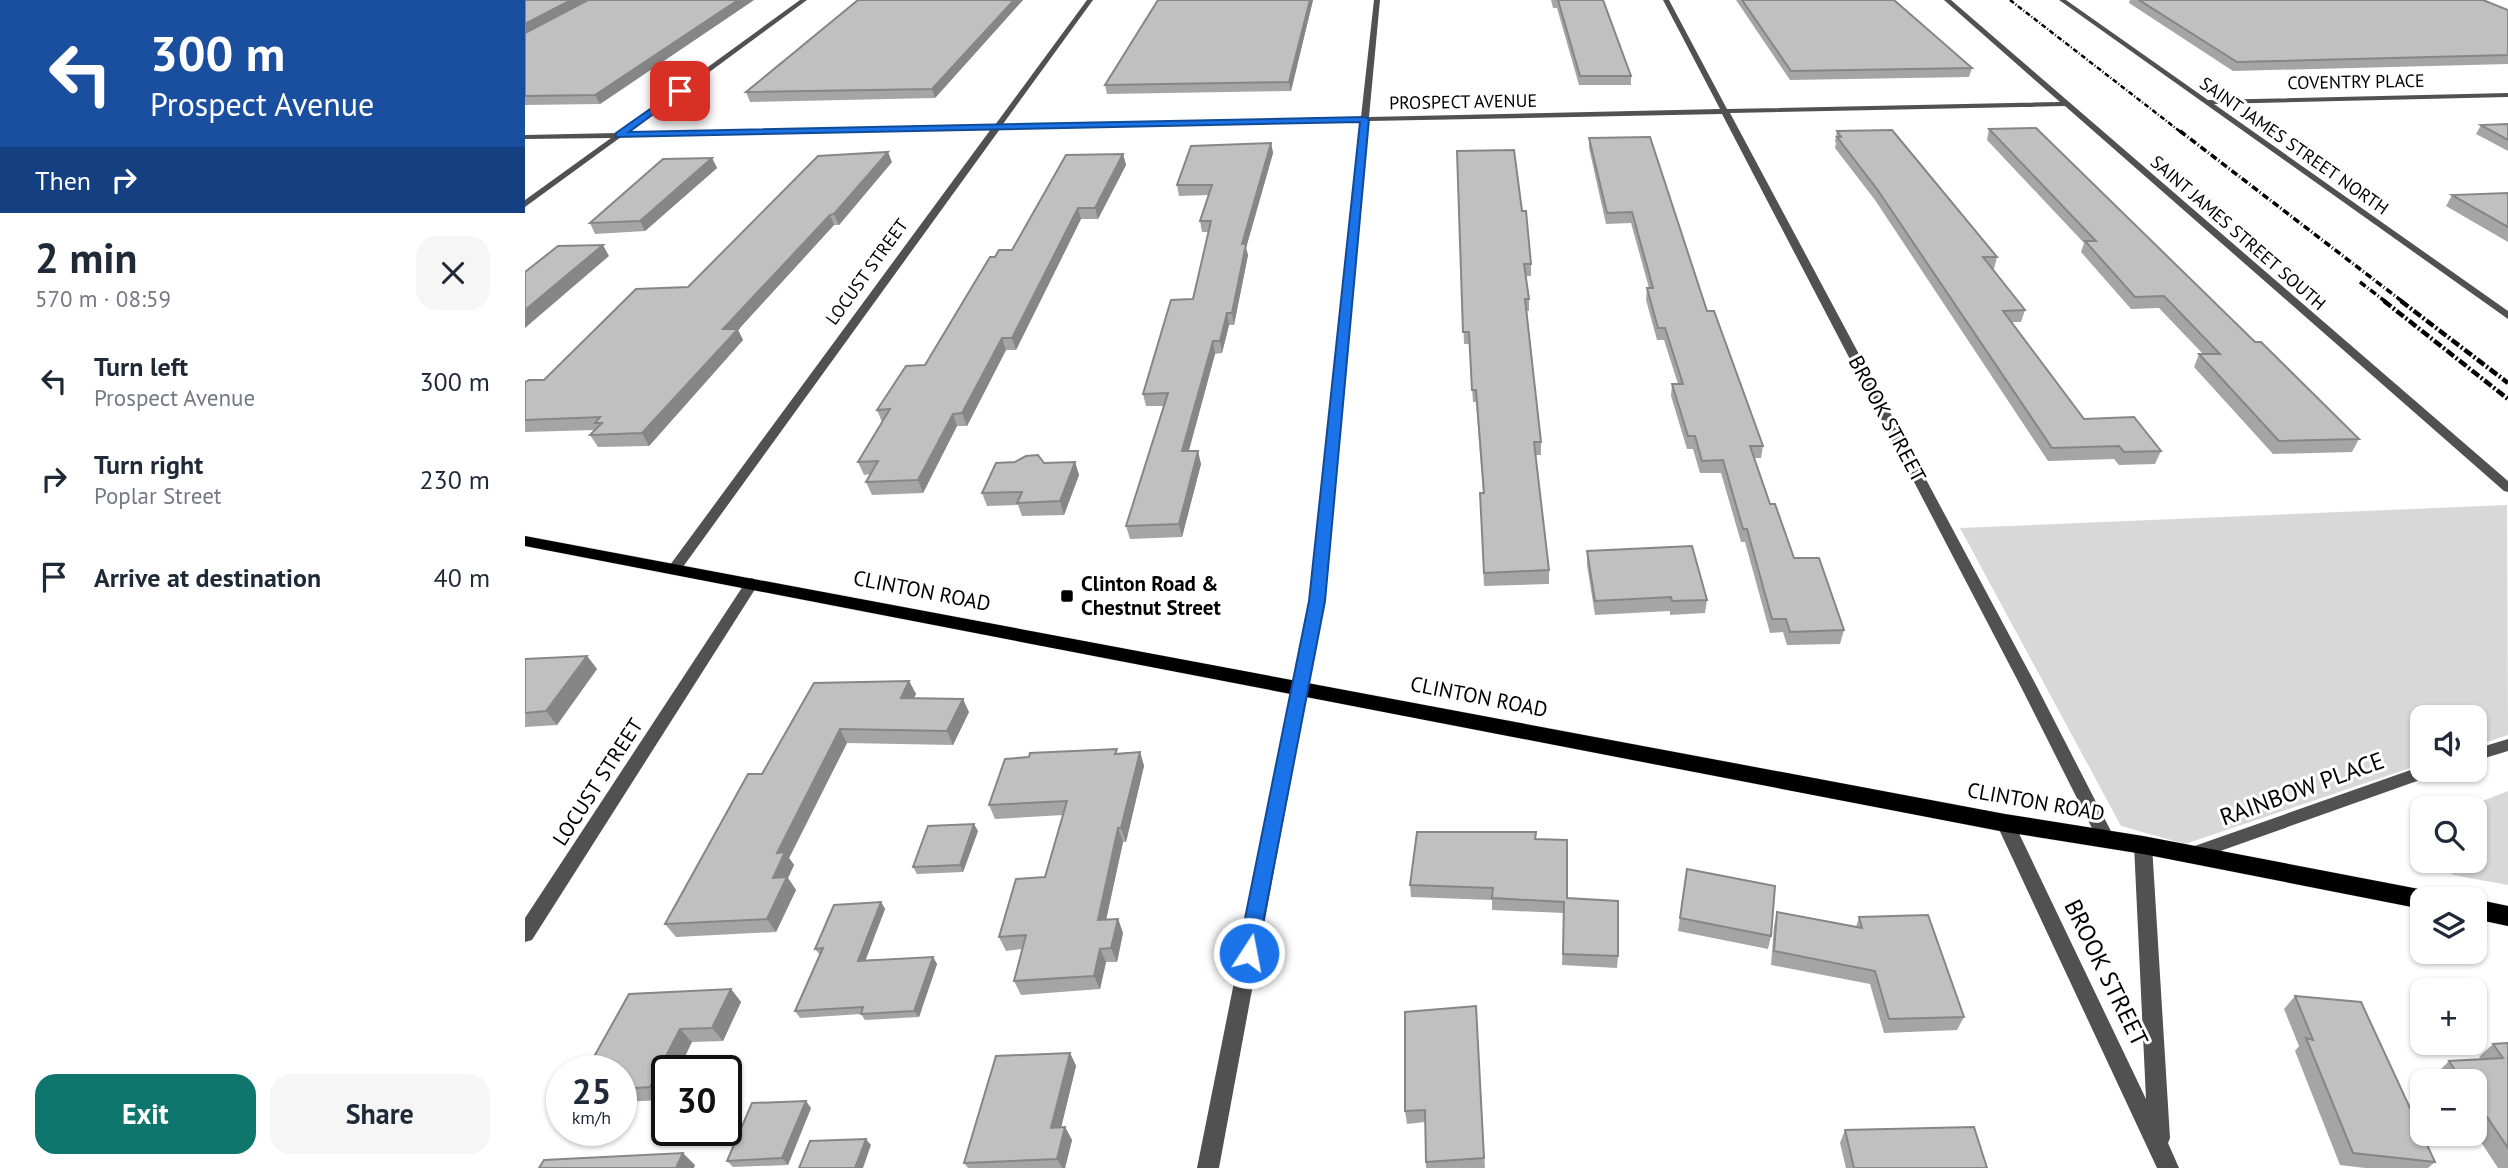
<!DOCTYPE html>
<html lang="en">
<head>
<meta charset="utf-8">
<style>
	:root { --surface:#fff; --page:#f6f6f7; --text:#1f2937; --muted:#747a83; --accent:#0f766e }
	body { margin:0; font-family:"PT Sans",sans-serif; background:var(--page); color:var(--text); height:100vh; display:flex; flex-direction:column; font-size:26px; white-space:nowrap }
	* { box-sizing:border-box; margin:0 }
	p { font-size:23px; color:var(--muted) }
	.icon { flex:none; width:38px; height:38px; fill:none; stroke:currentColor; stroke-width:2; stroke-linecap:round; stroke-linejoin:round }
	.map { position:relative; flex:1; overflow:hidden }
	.side { display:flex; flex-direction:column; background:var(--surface); width:525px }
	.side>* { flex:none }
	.hud { background:#1a4fa0; color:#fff; overflow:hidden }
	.tools { position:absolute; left:1885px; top:705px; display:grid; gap:14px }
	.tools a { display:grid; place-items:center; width:77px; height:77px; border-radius:14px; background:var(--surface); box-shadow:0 2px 5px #0004; font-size:35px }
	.speed { position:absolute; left:21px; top:1055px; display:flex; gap:14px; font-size:35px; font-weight:700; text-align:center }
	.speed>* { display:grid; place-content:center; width:91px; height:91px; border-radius:50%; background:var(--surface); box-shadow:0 2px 5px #0004; line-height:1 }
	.speed small { font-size:18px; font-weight:400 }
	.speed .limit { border:4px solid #111; border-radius:10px; background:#fff; color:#111 }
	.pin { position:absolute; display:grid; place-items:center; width:60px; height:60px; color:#fff; margin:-30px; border-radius:14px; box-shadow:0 4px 10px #0006 }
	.me { position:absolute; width:77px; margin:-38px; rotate:11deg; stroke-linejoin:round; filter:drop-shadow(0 0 5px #0008) }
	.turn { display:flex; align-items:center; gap:24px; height:147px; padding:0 35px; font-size:32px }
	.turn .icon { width:91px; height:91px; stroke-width:2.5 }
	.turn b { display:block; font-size:49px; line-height:60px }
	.then { display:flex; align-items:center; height:66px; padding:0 35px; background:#0003; gap:14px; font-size:26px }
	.round { display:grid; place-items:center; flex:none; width:74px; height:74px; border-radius:21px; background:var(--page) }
	.overview { display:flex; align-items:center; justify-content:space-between; height:119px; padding:0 35px }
	h1 { font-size:42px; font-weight:700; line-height:52px }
	.action { display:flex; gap:14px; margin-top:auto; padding:14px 35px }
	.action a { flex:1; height:80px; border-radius:21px; background:var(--accent); color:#fff; font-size:28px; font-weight:700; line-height:80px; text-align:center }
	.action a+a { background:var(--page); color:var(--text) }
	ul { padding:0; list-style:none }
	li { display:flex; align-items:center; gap:21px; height:98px; padding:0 35px }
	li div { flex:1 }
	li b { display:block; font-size:26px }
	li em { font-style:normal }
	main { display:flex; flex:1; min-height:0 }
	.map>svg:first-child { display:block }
	.green { fill:#d8d8d8 }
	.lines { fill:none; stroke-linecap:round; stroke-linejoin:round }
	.primary-casing { stroke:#dbdbdb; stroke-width:1 }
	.minor { fill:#515151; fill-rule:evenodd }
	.primary { fill:#000; fill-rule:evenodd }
	.rail-far2 { stroke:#000; stroke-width:2.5; stroke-dasharray:5 2 1 2; stroke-linecap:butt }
	.rail-far1 { stroke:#000; stroke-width:3.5; stroke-dasharray:7 2.5 1 2.5; stroke-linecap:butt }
	.rail { stroke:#000; stroke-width:4.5; stroke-dasharray:9 2.5 2 2.5; stroke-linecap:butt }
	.wall { fill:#a5a5a5 }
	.shaded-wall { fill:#868686 }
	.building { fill:#c0c0c0; stroke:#868686; stroke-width:2 }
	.route { fill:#1a73e8; stroke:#114b97; stroke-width:2 }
	.poi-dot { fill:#000; stroke:#fff; stroke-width:2.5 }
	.labels { text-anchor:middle; stroke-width:6; stroke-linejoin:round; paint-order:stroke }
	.far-street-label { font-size:18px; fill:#000; stroke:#fff }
	.street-label { font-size:21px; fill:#000; stroke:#fff }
	.poi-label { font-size:21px; font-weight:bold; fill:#000; stroke:#fff; text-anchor:start }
	.near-street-label { font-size:24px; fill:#000; stroke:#fff }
</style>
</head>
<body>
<main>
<section class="side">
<div class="hud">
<div class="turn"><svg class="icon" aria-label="left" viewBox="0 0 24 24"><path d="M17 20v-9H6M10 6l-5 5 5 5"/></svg><div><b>300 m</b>Prospect Avenue</div></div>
<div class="then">Then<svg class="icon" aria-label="right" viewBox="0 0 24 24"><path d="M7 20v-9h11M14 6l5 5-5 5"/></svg></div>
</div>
<div class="overview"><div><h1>2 min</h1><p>570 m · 08:59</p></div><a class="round"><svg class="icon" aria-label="close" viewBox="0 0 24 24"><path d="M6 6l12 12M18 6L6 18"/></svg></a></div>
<ul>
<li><svg class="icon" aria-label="left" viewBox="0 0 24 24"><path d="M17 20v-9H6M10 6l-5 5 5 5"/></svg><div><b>Turn left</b><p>Prospect Avenue</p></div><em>300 m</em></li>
<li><svg class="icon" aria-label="right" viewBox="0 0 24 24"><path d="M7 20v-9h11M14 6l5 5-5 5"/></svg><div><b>Turn right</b><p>Poplar Street</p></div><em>230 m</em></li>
<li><svg class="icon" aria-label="arrive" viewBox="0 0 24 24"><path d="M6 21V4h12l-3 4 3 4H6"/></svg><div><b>Arrive at destination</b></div><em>40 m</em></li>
</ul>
<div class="action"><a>Exit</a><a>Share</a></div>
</section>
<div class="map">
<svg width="1983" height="1168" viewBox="0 0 1983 1168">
	<rect width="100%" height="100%" fill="#fff"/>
	<g class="green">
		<polygon points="1982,505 1983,735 1950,746 1950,718 1897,718 1897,764 1660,844 1596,826 1435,528"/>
		<polygon points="1983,791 1983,885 1928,875 1914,861 1950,861 1950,808 1939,808"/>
	</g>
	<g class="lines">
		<defs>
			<g id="primary">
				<polygon points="0,536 1480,814 1618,836 1899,890 1907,893 1910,900 1897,900 1897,909 1618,854 1480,832 0,546"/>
				<polygon points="1950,899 1983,906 1983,926 1950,919"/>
			</g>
		</defs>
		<use href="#primary" class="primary-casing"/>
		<g class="minor">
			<polygon points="275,0 282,0 103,132 470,125 562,0 568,0 478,124 836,117 849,0 855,0 844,117 1195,109 1138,0 1144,0 1202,109 1535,102 1419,0 1426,0 1983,481 1983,492 1979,491 1540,106 1205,113 1511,685 1590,839 1587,844 1581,846 1575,844 1495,685 1197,114 844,121 799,601 694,1168 672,1168 785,601 836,121 475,129 155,571 145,571 143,568 145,565 466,129 96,137 0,207 0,200 86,138 0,139 0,135 92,133"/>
			<polygon points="1534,0 1541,0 1683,100 1983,93 1983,97 1689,104 1983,311 1983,319"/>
			<polygon points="227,578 234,583 7,940 0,942 0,918 222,580"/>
			<polygon points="1983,739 1983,751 1950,761 1950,749"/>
			<polygon points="1897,766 1897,770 1911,770 1909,775 1667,861 1661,859 1658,854 1661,849"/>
			<polygon points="1480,816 1486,818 1489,823 1621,1099 1609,845 1612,840 1618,838 1624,840 1627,845 1645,1138 1643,1143 1654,1168 1632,1168 1471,823 1474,818"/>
		</g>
		<use href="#primary" class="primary"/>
		<polyline class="rail-far2" points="1485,0 1657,133"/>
		<g class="rail-far1">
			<polyline points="1655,131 1878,302"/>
			<polyline points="1835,282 1861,302"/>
		</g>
		<g class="rail">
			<polyline points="1859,301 1983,399"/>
			<polyline points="1876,301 1983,383"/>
		</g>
	</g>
	<g class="wall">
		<polygon points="0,0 229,0 75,104 0,105"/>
		<polygon points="498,0 410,98 225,102 221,92"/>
		<polygon points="633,0 788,0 766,91 582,94 580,85"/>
		<polygon points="1026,0 1078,0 1106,76 1106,85 1054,85 1032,8 1028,8"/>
		<polygon points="1211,0 1369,0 1447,68 1444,77 1265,80"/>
		<polygon points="1605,0 1958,0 1983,10 1983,64 1708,71 1604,3"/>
		<polygon points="1983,124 1983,151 1951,134 1956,125"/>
		<polygon points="1464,129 1730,342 1834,439 1827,452 1748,454 1669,367 1674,354 1678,354 1634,308 1606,309 1556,252 1559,243 1462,140"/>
		<polygon points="1312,131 1472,257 1469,269 1467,269 1500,310 1496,322 1487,322 1559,419 1636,451 1630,464 1594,465 1589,459 1523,461 1350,200 1310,148 1311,143 1310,141"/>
		<polygon points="1064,138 1182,311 1238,446 1236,458 1229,458 1245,504 1269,558 1319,630 1315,644 1262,645 1258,632 1245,633 1220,542 1216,542 1196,473 1175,473 1168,449 1162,449 1146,396 1147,384 1153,384 1139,340 1132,340 1121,300 1122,288 1124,288 1106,223 1081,224 1064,148"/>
		<polygon points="746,143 748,153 721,248 723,255 709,325 704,325 697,353 690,354 664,451 676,464 657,537 605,539 601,526 639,406 621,406 618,394 668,299 684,232 677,232 675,221 684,195 654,196 652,185"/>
		<polygon points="932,151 997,211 1006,264 1006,276 1000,276 1004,299 1004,311 1002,311 1016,442 1016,455 1010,455 1024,570 1024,584 959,586 955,493 958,493 951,402 948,402 944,344 939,344"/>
		<polygon points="598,154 601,165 573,219 556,219 491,350 481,350 442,426 432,426 398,493 347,495 341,482 346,474 339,475 333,462 357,422 352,410 400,365 470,257 487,250"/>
		<polygon points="187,158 192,168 120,231 70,234 65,223"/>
		<polygon points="367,162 314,225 309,225 213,330 218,340 124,446 73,447 65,435 70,430 0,432 0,382 19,380 163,287"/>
		<polygon points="1983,193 1983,242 1921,206 1927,195"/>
		<polygon points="550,462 554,475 539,515 497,516 493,505 462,506 457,493 519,463"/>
		<polygon points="1062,551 1182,600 1180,613 1145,615 1145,611 1070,615 1062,565"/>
		<polygon points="62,656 72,669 32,725 0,727 0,659"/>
		<polygon points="384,681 391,694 389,698 444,712 428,745 322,743 264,858 269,865 263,878 271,890 251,932 151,937 140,924 237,774"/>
		<polygon points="615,752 619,766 601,842 598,842 581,920 593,919 598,933 592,962 581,962 575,989 496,995 489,981 497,949 481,951 474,937 520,877 538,815 470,819 464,805 594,753"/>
		<polygon points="453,831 438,872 392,874 388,867"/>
		<polygon points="1010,839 1042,898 1093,956 1092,968 1037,965 1039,913 967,910 967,900 886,897 885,885"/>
		<polygon points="1162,869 1246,936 1243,949 1153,931"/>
		<polygon points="356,902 360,909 340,960 408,957 412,964 394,1017 340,1020 336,1014 275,1018 270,1011 295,955 290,949"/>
		<polygon points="1252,912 1331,927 1334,917 1439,1017 1432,1030 1359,1033 1345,984 1246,965 1249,926"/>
		<polygon points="206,989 216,1002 198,1041 167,1042 142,1071 142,1093 138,1100 96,1102 96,1071"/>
		<polygon points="1770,996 1910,1162 1903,1168 1840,1168 1815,1165 1770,1051 1774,1046 1759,1009"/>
		<polygon points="951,1006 960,1168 901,1168 900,1122 882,1124 880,1111"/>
		<polygon points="1983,1043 1983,1168 1973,1168 1950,1133 1950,1082 1915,1082 1911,1074 1924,1061 1956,1059 1954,1057 1968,1044"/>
		<polygon points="545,1053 551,1066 536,1128 540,1127 547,1140 540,1168 443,1168 439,1163"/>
		<polygon points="286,1108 263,1165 208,1167 202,1161"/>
		<polygon points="1320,1130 1462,1168 1321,1168 1315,1143"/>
	</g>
	<g class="shaded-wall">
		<polygon points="46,0 65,0 0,35 0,24"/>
		<polygon points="213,0 229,0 75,104 70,95"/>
		<polygon points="489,0 498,0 410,98 407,89"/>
		<polygon points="785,0 788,0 766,91 764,82"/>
		<polygon points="746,143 748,153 721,248 723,255 709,325 707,313 717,244"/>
		<polygon points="363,152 367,162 314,225 309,214"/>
		<polygon points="598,154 601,165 573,219 570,208"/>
		<polygon points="187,158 192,168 120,231 115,221"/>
		<polygon points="553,208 556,219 491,350 487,338"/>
		<polygon points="305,215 309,225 213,330 218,340 124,446 117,433 198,329"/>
		<polygon points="78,245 84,256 0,328 0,310"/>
		<polygon points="702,313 704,325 697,353 695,341"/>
		<polygon points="477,338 481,350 442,426 437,413"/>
		<polygon points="688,341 690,354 660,464 657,451"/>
		<polygon points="428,414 432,426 398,493 393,480"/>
		<polygon points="673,451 676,464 657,537 654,524"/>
		<polygon points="550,462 554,475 539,515 535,501"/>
		<polygon points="62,656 72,669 32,725 21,711"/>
		<polygon points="384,681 391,694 382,711 376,698"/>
		<polygon points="438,699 444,712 428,745 422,731"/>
		<polygon points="315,729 322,743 264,858 269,865 263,878 271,890 251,932 242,919 252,853"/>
		<polygon points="615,752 619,766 601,842 596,828"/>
		<polygon points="449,824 453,831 438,872 435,865"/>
		<polygon points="593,828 598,842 578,934 573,920"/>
		<polygon points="356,902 360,909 338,967 333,961"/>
		<polygon points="593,919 598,933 592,962 586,948"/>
		<polygon points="575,949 581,962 575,989 569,976"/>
		<polygon points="408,957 412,964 394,1017 389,1011"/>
		<polygon points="206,989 216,1002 198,1041 187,1028"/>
		<polygon points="155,1029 167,1042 153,1071 142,1071 142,1093 138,1100 125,1087"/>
		<polygon points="545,1053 551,1066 533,1140 526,1128"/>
		<polygon points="281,1101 286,1108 263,1165 257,1158"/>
		<polygon points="540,1127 547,1140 540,1168 537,1168 532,1159"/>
		<polygon points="341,1139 346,1145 338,1168 330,1168"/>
		<polygon points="158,1153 170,1165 169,1168 151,1168"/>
	</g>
	<g class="building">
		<polygon points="0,0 46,0 0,24"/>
		<polygon points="63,0 213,0 70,95 0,96 0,33"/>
		<polygon points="333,0 489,0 407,89 221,92"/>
		<polygon points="633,0 785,0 764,82 580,85"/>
		<polygon points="1033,0 1078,0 1106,76 1055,76"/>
		<polygon points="1217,0 1369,0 1447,68 1266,71"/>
		<polygon points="1614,0 1958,0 1983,10 1983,55 1712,62"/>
		<polygon points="1983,124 1983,140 1956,125"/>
		<polygon points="1511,128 1730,342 1736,342 1834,439 1754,441 1674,354 1695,354 1639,296 1610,297 1560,241 1571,241 1464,129"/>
		<polygon points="1367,130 1472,257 1458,257 1500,310 1478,311 1559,419 1609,417 1636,451 1599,452 1594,446 1527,448 1352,189 1312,137 1316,137 1312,131"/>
		<polygon points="1125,137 1182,311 1189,311 1238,446 1225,446 1245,504 1250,504 1269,558 1294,558 1319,630 1265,632 1261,619 1247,619 1222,529 1218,529 1198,460 1177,461 1170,436 1163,436 1147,384 1158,384 1140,328 1133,328 1122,288 1128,288 1107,212 1082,213 1064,138"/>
		<polygon points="746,143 717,244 721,244 707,313 702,313 695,341 688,341 657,451 673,451 654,524 601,526 643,393 618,394 646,300 668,299 686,221 675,221 687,185 652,185 666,146"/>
		<polygon points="989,150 997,211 1001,211 1006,264 999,264 1004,299 1000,299 1016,442 1009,442 1024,570 959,573 955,493 959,493 951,390 947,390 944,332 938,332 932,151"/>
		<polygon points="363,152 309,214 305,215 198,329 213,329 117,433 65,435 77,423 70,423 75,417 0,420 0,382 4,380 19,380 111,289 163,287 293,156"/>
		<polygon points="598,154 570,208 553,208 487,338 477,338 437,413 428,414 393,480 341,482 353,461 333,462 365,409 352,410 381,366 400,365 465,257 470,257 474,250 487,250 541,155"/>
		<polygon points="187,158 115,221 65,223 138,159"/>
		<polygon points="1983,193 1983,227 1927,195"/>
		<polygon points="78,245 0,310 0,272 33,246"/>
		<polygon points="513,455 519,463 550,462 535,501 492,503 497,492 457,493 471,463 490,462 501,456"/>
		<polygon points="1167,546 1182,600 1147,601 1146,597 1070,601 1062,551"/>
		<polygon points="62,656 21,711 0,713 0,659"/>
		<polygon points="384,681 376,698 438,699 422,731 315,729 252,853 260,852 248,878 262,877 242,919 140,924 223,774 237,774 289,683"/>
		<polygon points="592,749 590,754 615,752 596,828 593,828 573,920 593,919 586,948 575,949 569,976 489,981 501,935 474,937 491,879 520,877 542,801 464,805 480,759 504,757 505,753"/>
		<polygon points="449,824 435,865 388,867 403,826"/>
		<polygon points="892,832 1011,832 1010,839 1042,840 1042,898 1093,901 1093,956 1038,954 1039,902 967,898 968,888 885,885"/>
		<polygon points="1162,869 1250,886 1246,936 1155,918"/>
		<polygon points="356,902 333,961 408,957 389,1011 336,1014 338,1007 270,1011 298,948 290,949 309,905"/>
		<polygon points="1252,912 1337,928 1334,917 1403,915 1439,1017 1364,1019 1350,971 1249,951"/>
		<polygon points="206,989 187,1028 155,1029 125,1087 96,1089 96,1071 61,1071 104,994"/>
		<polygon points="1770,996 1836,1002 1910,1162 1828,1153 1781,1038 1788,1040"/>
		<polygon points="951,1006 959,1158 901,1162 900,1110 880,1111 880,1012"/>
		<polygon points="1983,1043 1983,1148 1950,1099 1950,1082 1938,1082 1924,1061 1978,1058 1968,1044"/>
		<polygon points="545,1053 526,1128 540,1127 532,1159 439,1163 471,1056"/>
		<polygon points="281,1101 257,1158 202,1161 227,1103"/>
		<polygon points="1449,1127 1462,1168 1329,1168 1320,1130"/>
		<polygon points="341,1139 330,1168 274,1168 285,1141"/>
		<polygon points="158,1153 151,1168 14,1168 19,1160"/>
	</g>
	<polygon class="route" points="155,88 157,93 104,132 840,117 844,119 800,601 731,959 724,962 716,959 713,953 784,601 835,122 91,137 91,133"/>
	<rect class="poi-dot" x="535" y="589" width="14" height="14" rx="3.5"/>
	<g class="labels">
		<g class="far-street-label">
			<text transform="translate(1831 82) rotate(-1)" y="6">COVENTRY PLACE</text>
			<text transform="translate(938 102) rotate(-1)" y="6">PROSPECT AVENUE</text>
			<text transform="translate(1769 146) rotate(35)" y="6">SAINT JAMES STREET NORTH</text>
			<text transform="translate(1713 233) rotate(41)" y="6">SAINT JAMES STREET SOUTH</text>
			<text transform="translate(342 272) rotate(-54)" y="6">LOCUST STREET</text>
		</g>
		<g class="street-label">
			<text transform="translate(1362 419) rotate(62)" y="7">BROOK STREET</text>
			<text transform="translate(397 591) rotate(11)" y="7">CLINTON ROAD</text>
			<text transform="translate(954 697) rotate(11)" y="7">CLINTON ROAD</text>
			<text transform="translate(73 782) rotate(-57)" y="7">LOCUST STREET</text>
			<text transform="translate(1511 802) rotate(10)" y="7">CLINTON ROAD</text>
		</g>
		<g class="poi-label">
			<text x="556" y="591">Clinton Road &amp;<tspan x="556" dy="24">Chestnut Street</tspan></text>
		</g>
		<g class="near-street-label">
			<text transform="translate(1777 789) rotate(-20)" y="8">RAINBOW PLACE</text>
			<text transform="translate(1581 973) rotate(64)" y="8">BROOK STREET</text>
		</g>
	</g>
</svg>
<div class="tools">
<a><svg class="icon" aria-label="sound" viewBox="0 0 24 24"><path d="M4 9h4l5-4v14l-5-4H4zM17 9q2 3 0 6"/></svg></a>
<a><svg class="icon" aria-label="search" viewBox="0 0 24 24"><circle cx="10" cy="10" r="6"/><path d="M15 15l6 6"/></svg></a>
<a><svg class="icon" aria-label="layers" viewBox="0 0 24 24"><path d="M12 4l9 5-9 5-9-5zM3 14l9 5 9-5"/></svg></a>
<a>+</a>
<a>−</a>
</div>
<div class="speed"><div>25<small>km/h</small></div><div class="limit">30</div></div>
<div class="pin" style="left:155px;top:91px;background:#d93025"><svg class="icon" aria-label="arrive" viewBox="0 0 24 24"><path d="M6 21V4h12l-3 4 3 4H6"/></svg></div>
<svg class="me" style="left:724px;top:953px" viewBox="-20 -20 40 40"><circle r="17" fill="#1a73e8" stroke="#fff" stroke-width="3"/><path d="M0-11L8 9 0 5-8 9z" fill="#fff"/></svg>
</div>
</main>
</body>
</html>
